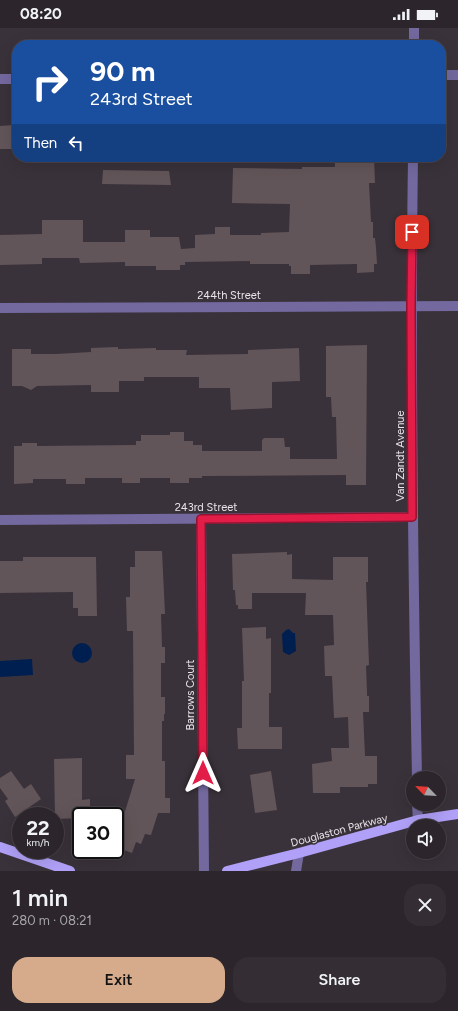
<!DOCTYPE html>
<html lang="en">
<head>
<meta charset="utf-8">
<style>
	:root { --surface:#2c262c; --page:#342e34; --text:#f1f3f6; --muted:#a6a5a9; --line:#484348; --accent:#d6ab8b }
	body { margin:0; font-family:Figtree,sans-serif; background:var(--page); color:var(--text); height:100vh; display:flex; flex-direction:column; font-size:15px; white-space:nowrap }
	* { box-sizing:border-box; margin:0 }
	p { font-size:13px; color:var(--muted) }
	.icon { flex:none; width:22px; height:22px; fill:none; stroke:currentColor; stroke-width:2; stroke-linecap:round; stroke-linejoin:round }
	.map { position:relative; height:843px; overflow:hidden }
	.side { display:flex; flex-direction:column; background:var(--surface); flex:1 }
	.side>* { flex:none }
	.banner { position:absolute; left:12px; top:12px; width:434px; height:122px; border-radius:16px; box-shadow:0 4px 16px #0002,0 0 0 1px var(--line); background:#1a4fa0; color:#fff; overflow:hidden }
	.needle { width:26px; rotate:295deg }
	.fabs { position:absolute; left:406px; top:743px; display:grid; gap:8px }
	.fabs a { display:grid; place-items:center; width:40px; height:40px; border-radius:50%; background:var(--surface); box-shadow:0 4px 16px #0002,0 0 0 1px var(--line); font-size:20px }
	.speed { position:absolute; left:12px; top:779px; display:flex; gap:8px; font-size:20px; font-weight:700; text-align:center }
	.speed>* { display:grid; place-content:center; width:52px; height:52px; border-radius:50%; background:var(--surface); box-shadow:0 4px 16px #0002,0 0 0 1px var(--line); line-height:1 }
	.speed small { font-size:10px; font-weight:400 }
	.speed .limit { border:2px solid #111; border-radius:6px; background:#fff; color:#111 }
	.pin { position:absolute; display:grid; place-items:center; width:34px; height:34px; color:#fff; margin:-17px; border-radius:8px; box-shadow:0 2px 6px #0006 }
	.me { position:absolute; width:44px; margin:-22px; rotate:0deg; stroke-linejoin:round; filter:drop-shadow(0 0 3px #0008) }
	.turn { display:flex; align-items:center; gap:14px; height:84px; padding:0 12px; font-size:18px }
	.turn .icon { width:52px; height:52px; stroke-width:2.5 }
	.turn b { display:block; font-size:28px; line-height:34px }
	.then { display:flex; align-items:center; height:38px; padding:0 12px; background:#0003; gap:8px; font-size:15px }
	.round { display:grid; place-items:center; flex:none; width:42px; height:42px; border-radius:16px; background:var(--page) }
	.headline { display:flex; align-items:center; justify-content:space-between; height:68px; padding:0 12px }
	h1 { font-size:24px; font-weight:600; line-height:30px }
	.button { display:flex; gap:8px; margin-top:auto; padding:8px 12px }
	.button a { flex:1; height:46px; border-radius:16px; background:var(--accent); color:#111; font-size:16px; font-weight:600; line-height:46px; text-align:center }
	.button a+a { background:var(--page); color:var(--text) }
	.status { display:flex; justify-content:space-between; align-items:center; height:28px; padding:0 20px; background:var(--surface); direction:ltr }
	.status svg { height:11px; fill:currentColor }
	.map>svg:first-child { display:block }
	.water { fill:#001f51 }
	.building { fill:#625559 }
	.lines { fill:none; stroke-linecap:round; stroke-linejoin:round }
	.minor { stroke:#73699f; stroke-width:10 }
	.major { stroke:#b0a0f7; stroke-width:10 }
	.route-casing { stroke:#92132f; stroke-width:10 }
	.route { stroke:#e11d48; stroke-width:7 }
	.labels { text-anchor:middle; stroke-width:3; stroke-linejoin:round; paint-order:stroke }
	.street-label { font-size:11px; fill:#e9e4e9; stroke:#3a323a }
</style>
</head>
<body>
<div class="status"><b>08:20</b><svg viewBox="0 0 49 12"><path d="M0 12V9h3v3zM5 12V6h3v6zM10 12V3h3v9zM15 12V0h3v12zM26 1h20v11H26zM47 4h2v5h-2z"/></svg></div>
<div class="map">
<svg width="458" height="843" viewBox="0 0 458 843">
	<rect width="100%" height="100%" fill="#3a323a"/>
	<g class="water">
		<polygon points="289,601 293,605 295,605 296,623 289,627 283,624 282,606 286,602"/>
		<circle cx="82" cy="625" r="10"/>
		<polygon points="32,631 33,647 0,649 0,633"/>
	</g>
	<g class="building">
		<polygon points="14,97 15,121 0,121 0,98"/>
		<polygon points="335,129 374,129 375,155 369,155 371,194 373,194 373,210 375,210 376,220 377,236 374,236 374,244 357,245 357,236 310,237 310,246 291,246 291,238 289,238 289,236 250,236 250,233 185,234 185,237 180,237 180,242 156,242 156,238 125,238 125,234 80,235 79,230 42,230 42,236 0,237 0,207 42,206 42,192 83,192 83,214 125,214 125,202 150,202 150,209 179,209 181,221 195,220 195,207 215,206 215,199 230,199 230,207 261,207 261,205 289,204 290,176 232,175 233,140 302,141 302,139 335,139"/>
		<polygon points="103,142 169,143 171,157 102,156"/>
		<polygon points="367,317 366,457 346,457 346,447 202,448 202,450 189,450 189,455 170,455 170,450 140,450 140,455 122,455 122,450 85,450 85,456 66,456 66,451 33,451 33,455 14,456 14,418 22,418 22,415 37,415 37,418 136,417 136,413 141,413 141,407 170,407 170,404 184,404 184,413 193,413 193,417 202,417 202,423 262,423 262,412 264,410 284,410 285,419 290,419 290,431 337,431 336,389 332,389 331,369 326,369 326,318"/>
		<polygon points="118,319 118,321 156,320 156,322 187,322 186,327 248,326 248,322 299,320 300,353 272,354 272,380 231,382 230,360 199,360 199,349 144,349 144,353 119,353 119,364 91,364 91,357 37,358 31,362 22,358 12,358 12,321 31,321 31,326 56,326 91,324 91,320"/>
		<polygon points="135,523 162,523 165,586 161,586 162,619 165,619 165,635 161,635 161,669 165,669 165,686 164,686 164,693 162,693 162,733 165,733 165,770 170,770 170,785 158,785 151,807 145,806 141,816 136,814 132,825 118,820 123,804 119,803 135,751 126,751 126,727 134,727 133,603 127,603 126,569 130,569 130,539 135,539"/>
		<polygon points="287,524 287,527 292,526 292,551 333,552 333,529 368,529 368,554 366,554 369,637 366,638 367,664 367,668 369,668 369,684 363,684 365,728 377,728 377,756 368,756 368,759 340,759 340,765 313,765 312,736 332,733 331,720 349,720 348,689 334,690 332,648 325,648 324,618 334,617 333,587 305,587 306,565 252,565 252,581 238,581 238,577 236,577 235,562 233,562 232,526"/>
		<polygon points="23,529 96,529 97,588 78,588 78,580 73,580 73,564 0,565 0,533 23,533"/>
		<polygon points="266,599 266,611 271,610 271,665 269,665 269,699 282,699 282,721 238,721 237,700 242,700 242,653 244,653 242,600"/>
		<polygon points="82,730 82,772 90,771 90,788 81,788 81,790 55,791 54,731"/>
		<polygon points="11,743 24,761 31,756 41,771 15,789 5,773 8,771 0,760 0,750"/>
		<polygon points="271,743 277,782 255,785 250,747"/>
	</g>
	<g class="lines">
		<g class="minor">
			<polyline points="414,0 414,17"/>
			<polyline points="441,47 458,47"/>
			<polyline points="0,51 17,51"/>
			<path d="M 413,129 C 410,336 413,543 417,750"/>
			<polyline points="0,280 458,278"/>
			<polyline points="201,491 204,843"/>
			<polyline points="0,492 412,489"/>
			<polyline points="417,776 418,792"/>
			<polyline points="296,843 299,825"/>
		</g>
		<g class="major">
			<polyline points="0,819 70,843"/>
			<polyline points="227,843 299,825 418,792 458,786"/>
		</g>
	</g>
	<g class="lines">
		<defs>
			<polyline id="route" points="203,745 201,491 412,489 411,278 412,204"/>
		</defs>
		<use href="#route" class="route-casing"/>
		<use href="#route" class="route"/>
	</g>
	<g class="labels">
		<g class="street-label">
			<text x="229" y="271">244th Street</text>
			<text transform="translate(400 428) rotate(-90)" y="4">Van Zandt Avenue</text>
			<text x="206" y="483">243rd Street</text>
			<text transform="translate(190 667) rotate(-90)" y="4">Barrows Court</text>
			<text transform="translate(339 802) rotate(-15)" y="4">Douglaston Parkway</text>
		</g>
	</g>
</svg>
<div class="fabs">
<a><svg class="needle" viewBox="-14 -14 28 28"><path d="M0-13l5 13h-10z" fill="#e53935"/><path d="M0 13l5-13h-10z" fill="#a6a5a9"/></svg></a>
<a><svg class="icon" aria-label="sound" viewBox="0 0 24 24"><path d="M4 9h4l5-4v14l-5-4H4zM17 9q2 3 0 6"/></svg></a>
</div>
<div class="speed"><div>22<small>km/h</small></div><div class="limit">30</div></div>
<div class="pin" style="left:412px;top:204px;background:#d93025"><svg class="icon" aria-label="arrive" viewBox="0 0 24 24"><path d="M6 21V4h12l-3 4 3 4H6"/></svg></div>
<svg class="me" style="left:203px;top:745px" viewBox="-20 -20 40 40"><path d="M0-17L14 15 0 8-14 15z" fill="#e11d48" stroke="#fff" stroke-width="4"/></svg>
<div class="banner">
<div class="turn"><svg class="icon" aria-label="right" viewBox="0 0 24 24"><path d="M7 20v-9h11M14 6l5 5-5 5"/></svg><div><b>90 m</b>243rd Street</div></div>
<div class="then">Then<svg class="icon" aria-label="left" viewBox="0 0 24 24"><path d="M17 20v-9H6M10 6l-5 5 5 5"/></svg></div>
</div>
</div>
<section class="side">
<div class="headline"><div><h1>1 min</h1><p>280 m · 08:21</p></div><a class="round"><svg class="icon" aria-label="close" viewBox="0 0 24 24"><path d="M6 6l12 12M18 6L6 18"/></svg></a></div>
<div class="button"><a>Exit</a><a>Share</a></div>
</section>
</body>
</html>
